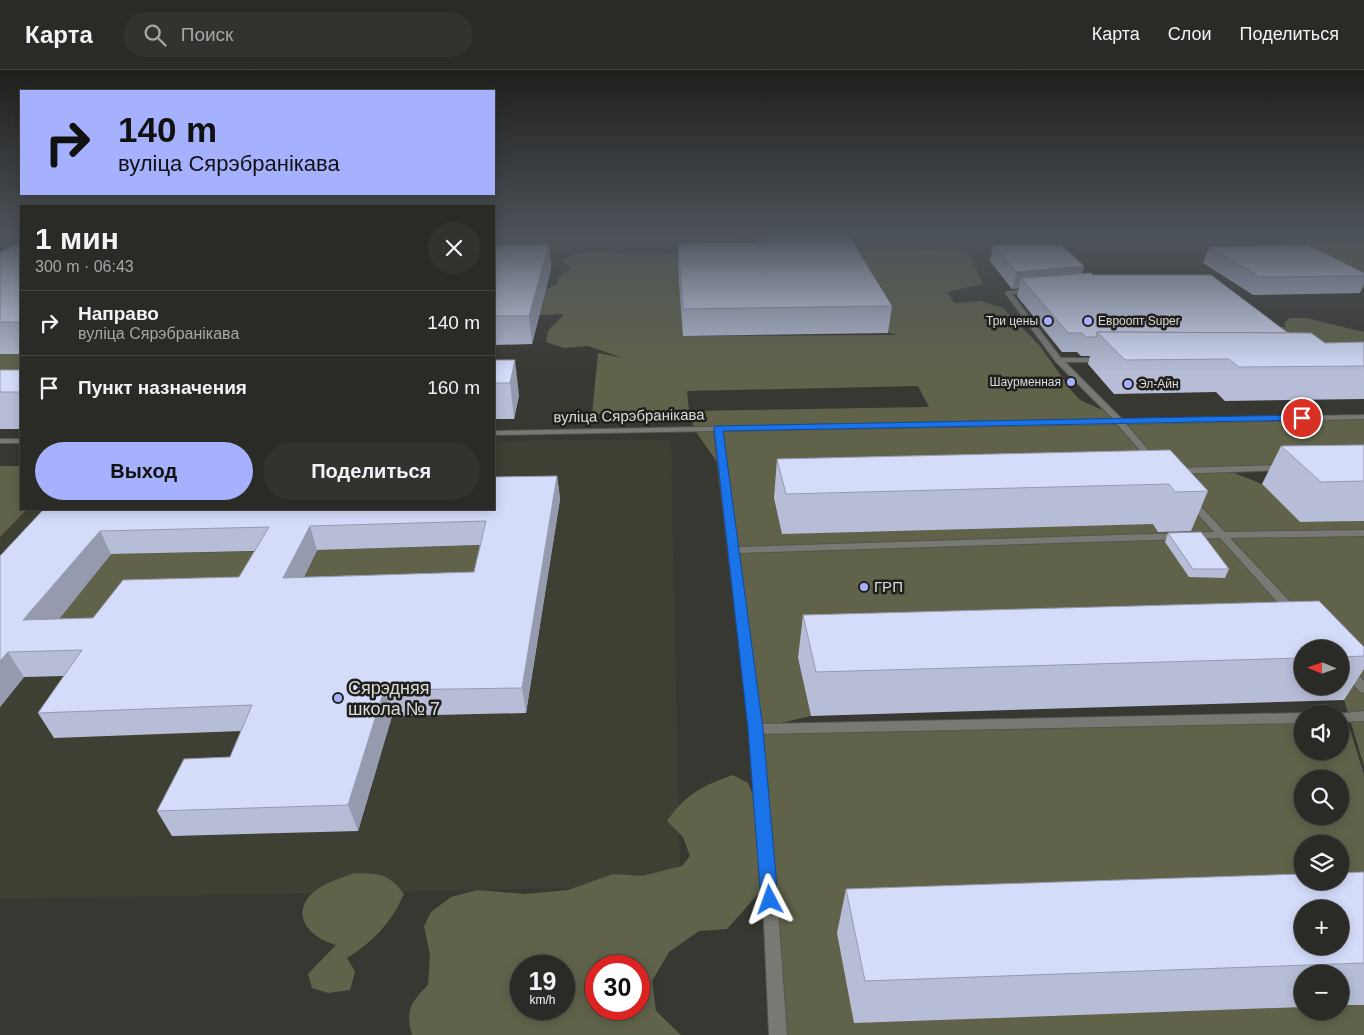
<!DOCTYPE html>
<html lang="ru">
<head>
<meta charset="utf-8">
<style>
	:root { --surface:#2a2a26; --page:#32322e; --text:#f1f3f6; --muted:#a5a7a7; --line:#464643; --accent:#a5b1fc }
	body { margin:0; font-family:Helvetica,sans-serif; background:var(--page); color:var(--text); height:100vh; display:flex; flex-direction:column; font-size:19px; white-space:nowrap }
	* { box-sizing:border-box; margin:0 }
	p { font-size:16px; color:var(--muted) }
	.icon { flex:none; width:28px; height:28px; fill:none; stroke:currentColor; stroke-width:2; stroke-linecap:round; stroke-linejoin:round }
	.map { position:relative; flex:1; overflow:hidden }
	.sheet { position:absolute; left:20px; top:135px; width:475px; height:305px; display:flex; flex-direction:column; background:var(--surface); border-radius:0px; box-shadow:0 2px 12px #0003,0 0 0 1px var(--line) }
	.sheet>* { flex:none }
	.guide { position:absolute; left:20px; top:20px; width:475px; height:105px; border-radius:0px; box-shadow:0 2px 12px #0003,0 0 0 1px var(--line); background:#a5b1fc; color:#111; overflow:hidden }
	.needle { width:32px; rotate:272deg }
	.fabs { position:absolute; left:1294px; top:570px; display:grid; gap:10px }
	.fabs a { display:grid; place-items:center; width:55px; height:55px; border-radius:50%; background:var(--surface); box-shadow:0 2px 12px #0003,0 0 0 1px var(--line); font-size:25px }
	.speed { position:absolute; left:510px; top:885px; display:flex; gap:10px; font-size:25px; font-weight:700; text-align:center }
	.speed>* { display:grid; place-content:center; width:65px; height:65px; border-radius:50%; background:var(--surface); box-shadow:0 2px 12px #0003,0 0 0 1px var(--line); line-height:1 }
	.speed small { font-size:12px; font-weight:400 }
	.speed .limit { border:8px solid #d22; background:#fff; color:#111 }
	.pin { position:absolute; display:grid; place-items:center; width:42px; height:42px; color:#fff; margin:-21px; border:2px solid #fff; border-radius:50%; box-shadow:0 1px 5px #0007 }
	.me { position:absolute; width:55px; margin:-28px; rotate:356deg; stroke-linejoin:round; filter:drop-shadow(0 0 4px #0008) }
	.turn { display:flex; align-items:center; gap:18px; height:105px; padding:0 15px; font-size:22px }
	.turn .icon { width:65px; height:65px; stroke-width:2.5 }
	.turn b { display:block; font-size:35px; line-height:42px }
	.round { display:grid; place-items:center; flex:none; width:52px; height:52px; border-radius:26px; background:var(--page) }
	.head { display:flex; align-items:center; justify-content:space-between; height:85px; padding:0 15px }
	h1 { font-size:30px; font-weight:600; line-height:38px }
	.action { display:flex; gap:10px; margin-top:auto; padding:10px 15px }
	.action a { flex:1; height:58px; border-radius:30px; background:var(--accent); color:#111; font-size:20px; font-weight:600; line-height:58px; text-align:center }
	.action a+a { background:var(--page); color:var(--text) }
	ul { padding:0; list-style:none }
	li { display:flex; align-items:center; gap:15px; height:65px; padding:0 15px; border-top:1px solid var(--line) }
	li div { flex:1 }
	li b { display:block; font-size:19px }
	li em { font-style:normal }
	header { display:flex; align-items:center; gap:30px; box-sizing:border-box; height:70px; padding:0 25px; background:var(--surface); border-bottom:1px solid var(--line) }
	header strong { font-size:24px }
	nav { display:flex; gap:28px; margin-inline-start:auto; font-size:18px }
	.search { width:350px; height:45px; background:var(--page); display:flex; align-items:center; gap:12px; box-sizing:border-box; padding:0 18px; border-radius:28px; color:var(--muted); font-size:19px }
	.map>svg:first-child { display:block }
	.built { fill:#3f4034 }
	.green { fill:#60634a; fill-rule:evenodd }
	.lines { fill:none; stroke-linecap:round; stroke-linejoin:round }
	.street-casing { stroke:#54544f; stroke-width:2 }
	.street { fill:#787972; fill-rule:evenodd }
	.wall { fill:#b7bdd7; fill-rule:evenodd }
	.shaded-wall { fill:#959aaf }
	.building { fill:#d5dcfa; stroke:#959aaf; fill-rule:evenodd }
	.route { fill:#1a73e8; stroke:#114b97 }
	.poi-dot { fill:#a5b1fc; stroke:#1f1f1d; stroke-width:2 }
	.labels { text-anchor:middle; stroke-width:5; stroke-linejoin:round; paint-order:stroke }
	.far-poi-label { font-size:12px; fill:#dbdbd8; stroke:#1f1f1d; text-anchor:end }
	.street-label { font-size:15px; fill:#dbdbd8; stroke:#1f1f1d }
	.poi-label { font-size:15px; fill:#dbdbd8; stroke:#1f1f1d; text-anchor:start }
	.near-poi-label { font-size:18px; fill:#dbdbd8; stroke:#1f1f1d; text-anchor:start }
</style>
</head>
<body>
<header>
<strong>Карта</strong>
<div class="search"><svg class="icon" aria-label="search" viewBox="0 0 24 24"><circle cx="10" cy="10" r="6"/><path d="M15 15l6 6"/></svg>Поиск</div>
<nav><a>Карта</a><a>Слои</a><a>Поделиться</a></nav>
</header>
<div class="map">
<svg width="1364" height="965" viewBox="0 0 1364 965">
	<rect width="100%" height="100%" fill="#383832"/>
	<polygon class="built" points="671,370 680,816 0,829 0,396 21,396 21,439 494,439 494,371"/>
	<g class="green">
		<polygon points="494,168 777,168 494,173"/>
		<polygon points="1364,171 1364,219 1281,172"/>
		<path d="M 958,179 C 961,180 967,182 969,185 C 970,187 983,212 983,214 L 947,222 L 955,233 L 981,231 L 1003,238 L 1040,276 L 1071,320 L 1080,330 L 1114,345 L 1118,351 L 1364,347 L 1364,399 L 1227,400 L 1262,414 L 1300,452 L 1364,451 L 1364,696 L 1344,630 L 1332,616 L 1340,616 L 1340,579 L 798,588 L 811,646 L 759,658 L 1302,648 L 1302,681 L 1340,681 L 1340,647 L 1346,647 L 1364,704 L 1364,845 L 1340,839 L 1302,839 L 1302,941 L 1340,941 L 1340,935 L 1364,935 L 1364,965 L 778,965 L 767,814 L 727,859 L 699,861 L 669,882 L 652,911 L 656,941 L 681,965 L 412,965 C 405,940 411,932 428,915 L 430,885 L 424,856 L 431,842 L 451,827 L 477,820 L 525,824 L 568,820 L 613,804 L 642,806 L 682,796 L 690,786 L 683,767 L 667,751 C 686,724 702,716 733,705 L 748,713 L 761,744 L 724,402 L 694,359 L 688,341 L 592,344 L 598,283 L 623,288 L 588,276 L 564,278 L 546,272 L 548,261 L 564,244 L 536,245 L 531,227 L 557,214 L 559,207 L 571,198 L 562,190 C 585,178 607,183 631,185 ZM 850,197 L 856,207 L 678,210 L 677,199 ZM 881,249 L 889,263 L 898,265 L 683,266 ZM 918,316 L 929,337 L 689,341 L 687,321 ZM 1302,709 L 1340,709 L 1340,746 L 1302,746 ZM 1302,774 L 1340,774 L 1340,811 L 1302,811 ZM 521,896 L 564,896 L 564,939 L 521,939 ZM 596,896 L 639,896 L 639,939 L 596,939 Z"/>
		<polygon points="1290,248 1306,248 1364,262 1364,299 1261,282 1279,257 1286,257 1284,253"/>
		<polygon points="0,284 21,284 21,332 0,333"/>
		<polygon points="0,396 21,396 21,439 27,439 0,467"/>
		<polygon points="490,475 479,527 292,532 317,480"/>
		<polygon points="277,481 249,532 38,575 111,484"/>
		<path d="M 355,803 C 381,804 388,803 404,824 C 392,852 372,873 347,888 L 355,902 L 350,920 L 328,923 L 312,918 L 308,904 L 336,875 C 330,873 323,871 318,867 C 308,860 300,850 303,838 C 309,817 336,810 355,803 Z"/>
	</g>
	<g class="lines">
		<defs>
			<g id="street">
				<polygon points="1032,219 1034,220 1034,222 1012,224 1061,288 1104,288 1104,292 1065,292 1122,349 1364,345 1364,349 1126,354 1157,390 1153,393 1150,392 1117,354 722,361 738,477 1214,462 1185,430 1190,427 1193,428 1225,462 1364,460 1364,466 1230,468 1296,538 1297,541 1292,545 1288,544 1220,468 738,483 761,654 1302,643 1303,644 1302,653 762,664 776,811 787,965 769,965 762,811 749,659 714,361 494,365 494,361 1113,349 1056,292 1005,223 1008,221"/>
				<rect x="0" y="369" width="21" height="4"/>
				<polygon points="1282,395 1286,398 1285,400 1177,404 1173,401 1177,398"/>
				<polygon points="1340,589 1344,590 1364,611 1364,623 1360,622 1340,600"/>
				<polygon points="1364,641 1364,651 1340,652 1340,644 1336,644"/>
			</g>
		</defs>
		<use href="#street" class="street-casing"/>
		<use href="#street" class="street"/>
	</g>
	<g class="wall">
		<polygon points="757,168 850,168 892,236 888,263 683,266 678,199 678,174 759,173"/>
		<polygon points="21,171 21,284 0,284 0,183"/>
		<polygon points="549,174 551,199 532,274 494,275 494,175"/>
		<polygon points="993,175 1082,204 1093,205 1325,273 1364,272 1364,329 1225,331 1216,322 1114,324 1088,294 1090,286 1081,286 1077,282 1062,282 1017,226 1019,218 1012,219 990,191"/>
		<polygon points="1209,177 1364,203 1364,214 1360,223 1253,225 1203,193"/>
		<polygon points="494,290 519,325 514,349 494,349"/>
		<rect x="0" y="300" width="21" height="59"/>
		<polygon points="1364,375 1364,451 1300,452 1262,414 1281,376"/>
		<polygon points="1170,380 1208,421 1191,461 1158,462 1153,454 782,464 774,428 777,389"/>
		<path d="M 557,406 L 560,429 L 526,643 L 392,646 L 358,761 L 172,766 L 157,741 L 230,687 L 241,661 L 54,668 L 38,643 L 64,606 L 24,607 L 0,637 L 0,486 L 44,439 L 494,439 ZM 480,475 L 474,502 L 304,507 L 317,480 ZM 255,481 L 239,507 L 93,548 L 59,549 L 111,484 Z"/>
		<polygon points="1168,463 1229,499 1225,508 1189,507 1165,472"/>
		<path d="M 803,545 L 1364,577 L 1364,599 L 1344,630 L 811,646 L 798,588 ZM 1302,579 L 1340,579 L 1340,616 L 1302,616 Z"/>
		<polygon points="1364,802 1364,935 1340,935 1340,904 1302,904 1302,937 854,953 837,863 846,819"/>
	</g>
	<g class="shaded-wall">
		<polygon points="549,174 551,199 532,274 529,246"/>
		<polygon points="1084,196 1080,213 1021,208 1019,218 1012,219 1016,202"/>
		<polygon points="515,290 519,325 514,349 510,313"/>
		<polygon points="557,406 560,429 526,643 522,618"/>
		<polygon points="310,456 317,480 292,532 283,508"/>
		<polygon points="100,461 111,484 38,575 23,550"/>
		<polygon points="8,582 24,607 0,637 0,591"/>
		<polygon points="384,620 392,646 358,761 348,735"/>
	</g>
	<g class="building">
		<polygon points="767,168 850,168 892,236 683,239 678,174 769,173"/>
		<polygon points="21,171 21,252 0,252 0,183"/>
		<polygon points="549,174 529,246 494,246 494,175"/>
		<polygon points="993,175 1061,175 1084,196 1016,202"/>
		<polygon points="1308,175 1364,203 1364,206 1260,207 1209,177"/>
		<polygon points="1091,203 1093,205 1211,205 1288,263 1097,262 1096,267 1086,267 1082,263 1068,263 1021,208"/>
		<polygon points="1097,262 1311,263 1325,273 1364,272 1364,296 1239,297 1229,289 1125,290"/>
		<polygon points="494,290 515,290 510,313 494,313"/>
		<rect x="0" y="300" width="21" height="22"/>
		<polygon points="1364,375 1364,411 1321,412 1281,376"/>
		<polygon points="1170,380 1208,421 1175,422 1169,414 786,424 777,389"/>
		<path d="M 557,406 L 522,618 L 384,620 L 348,735 L 157,741 L 184,689 L 230,687 L 252,635 L 38,643 L 82,580 L 8,582 L 0,591 L 0,486 L 44,439 L 494,439 L 494,407 ZM 486,451 L 474,502 L 283,508 L 310,456 ZM 269,457 L 239,507 L 123,510 L 93,548 L 23,550 L 100,461 Z"/>
		<polygon points="1201,462 1229,499 1193,499 1168,463"/>
		<polygon points="1319,531 1364,577 1364,586 1340,587 1340,579 1302,579 1302,588 816,602 803,545"/>
		<path d="M 1364,802 L 1364,893 L 865,911 L 846,819 L 1302,804 L 1302,811 L 1340,811 L 1340,803 ZM 1302,839 L 1340,839 L 1340,876 L 1302,876 Z"/>
	</g>
	<linearGradient id="sky" x2="0" y2="1"><stop stop-color="#1f1f1c"/><stop offset="0.55" stop-color="#4d535a"/><stop offset="1" stop-color="#4d535a" stop-opacity="0"/></linearGradient>
	<rect width="1364" height="303" fill="url(#sky)"/>
	<polygon class="route" points="1302,345 1306,348 1305,350 723,361 763,659 778,830 776,835 770,838 764,835 761,830 748,659 714,358 715,356"/>
	<g class="poi-dot">
		<circle cx="1048" cy="251" r="5"/>
		<circle cx="1088" cy="251" r="5"/>
		<circle cx="1071" cy="312" r="5"/>
		<circle cx="1128" cy="314" r="5"/>
		<circle cx="864" cy="517" r="5"/>
		<circle cx="338" cy="628" r="5"/>
	</g>
	<g class="labels">
		<g class="far-poi-label">
			<text x="1038" y="255">Три цены</text>
			<text x="1098" y="255" text-anchor="start">Евроопт Super</text>
			<text x="1061" y="316">Шаурменная</text>
			<text x="1138" y="318" text-anchor="start">Эл-Айн</text>
		</g>
		<g class="street-label">
			<text transform="translate(629 346) rotate(-1)" y="5">вуліца Сярэбранікава</text>
		</g>
		<g class="poi-label">
			<text x="874" y="522">ГРП</text>
		</g>
		<g class="near-poi-label">
			<text x="348" y="624">Сярэдняя<tspan x="348" dy="21">школа № 7</tspan></text>
		</g>
	</g>
</svg>
<div class="fabs">
<a><svg class="needle" viewBox="-14 -14 28 28"><path d="M0-13l5 13h-10z" fill="#e53935"/><path d="M0 13l5-13h-10z" fill="#a5a7a7"/></svg></a>
<a><svg class="icon" aria-label="sound" viewBox="0 0 24 24"><path d="M4 9h4l5-4v14l-5-4H4zM17 9q2 3 0 6"/></svg></a>
<a><svg class="icon" aria-label="search" viewBox="0 0 24 24"><circle cx="10" cy="10" r="6"/><path d="M15 15l6 6"/></svg></a>
<a><svg class="icon" aria-label="layers" viewBox="0 0 24 24"><path d="M12 4l9 5-9 5-9-5zM3 14l9 5 9-5"/></svg></a>
<a>+</a>
<a>−</a>
</div>
<div class="speed"><div>19<small>km/h</small></div><div class="limit">30</div></div>
<div class="pin" style="left:1302px;top:348px;background:#d93025"><svg class="icon" aria-label="arrive" viewBox="0 0 24 24"><path d="M6 21V4h12l-3 4 3 4H6"/></svg></div>
<svg class="me" style="left:770px;top:830px" viewBox="-20 -20 40 40"><path d="M0-17L14 15 0 8-14 15z" fill="#1a73e8" stroke="#fff" stroke-width="4"/></svg>
<div class="guide">
<div class="turn"><svg class="icon" aria-label="right" viewBox="0 0 24 24"><path d="M7 20v-9h11M14 6l5 5-5 5"/></svg><div><b>140 m</b>вуліца Сярэбранікава</div></div>
</div>
<section class="sheet">
<div class="head"><div><h1>1 мин</h1><p>300 m · 06:43</p></div><a class="round"><svg class="icon" aria-label="close" viewBox="0 0 24 24"><path d="M6 6l12 12M18 6L6 18"/></svg></a></div>
<ul>
<li><svg class="icon" aria-label="right" viewBox="0 0 24 24"><path d="M7 20v-9h11M14 6l5 5-5 5"/></svg><div><b>Направо</b><p>вуліца Сярэбранікава</p></div><em>140 m</em></li>
<li><svg class="icon" aria-label="arrive" viewBox="0 0 24 24"><path d="M6 21V4h12l-3 4 3 4H6"/></svg><div><b>Пункт назначения</b></div><em>160 m</em></li>
</ul>
<div class="action"><a>Выход</a><a>Поделиться</a></div>
</section>
</div>
</body>
</html>
